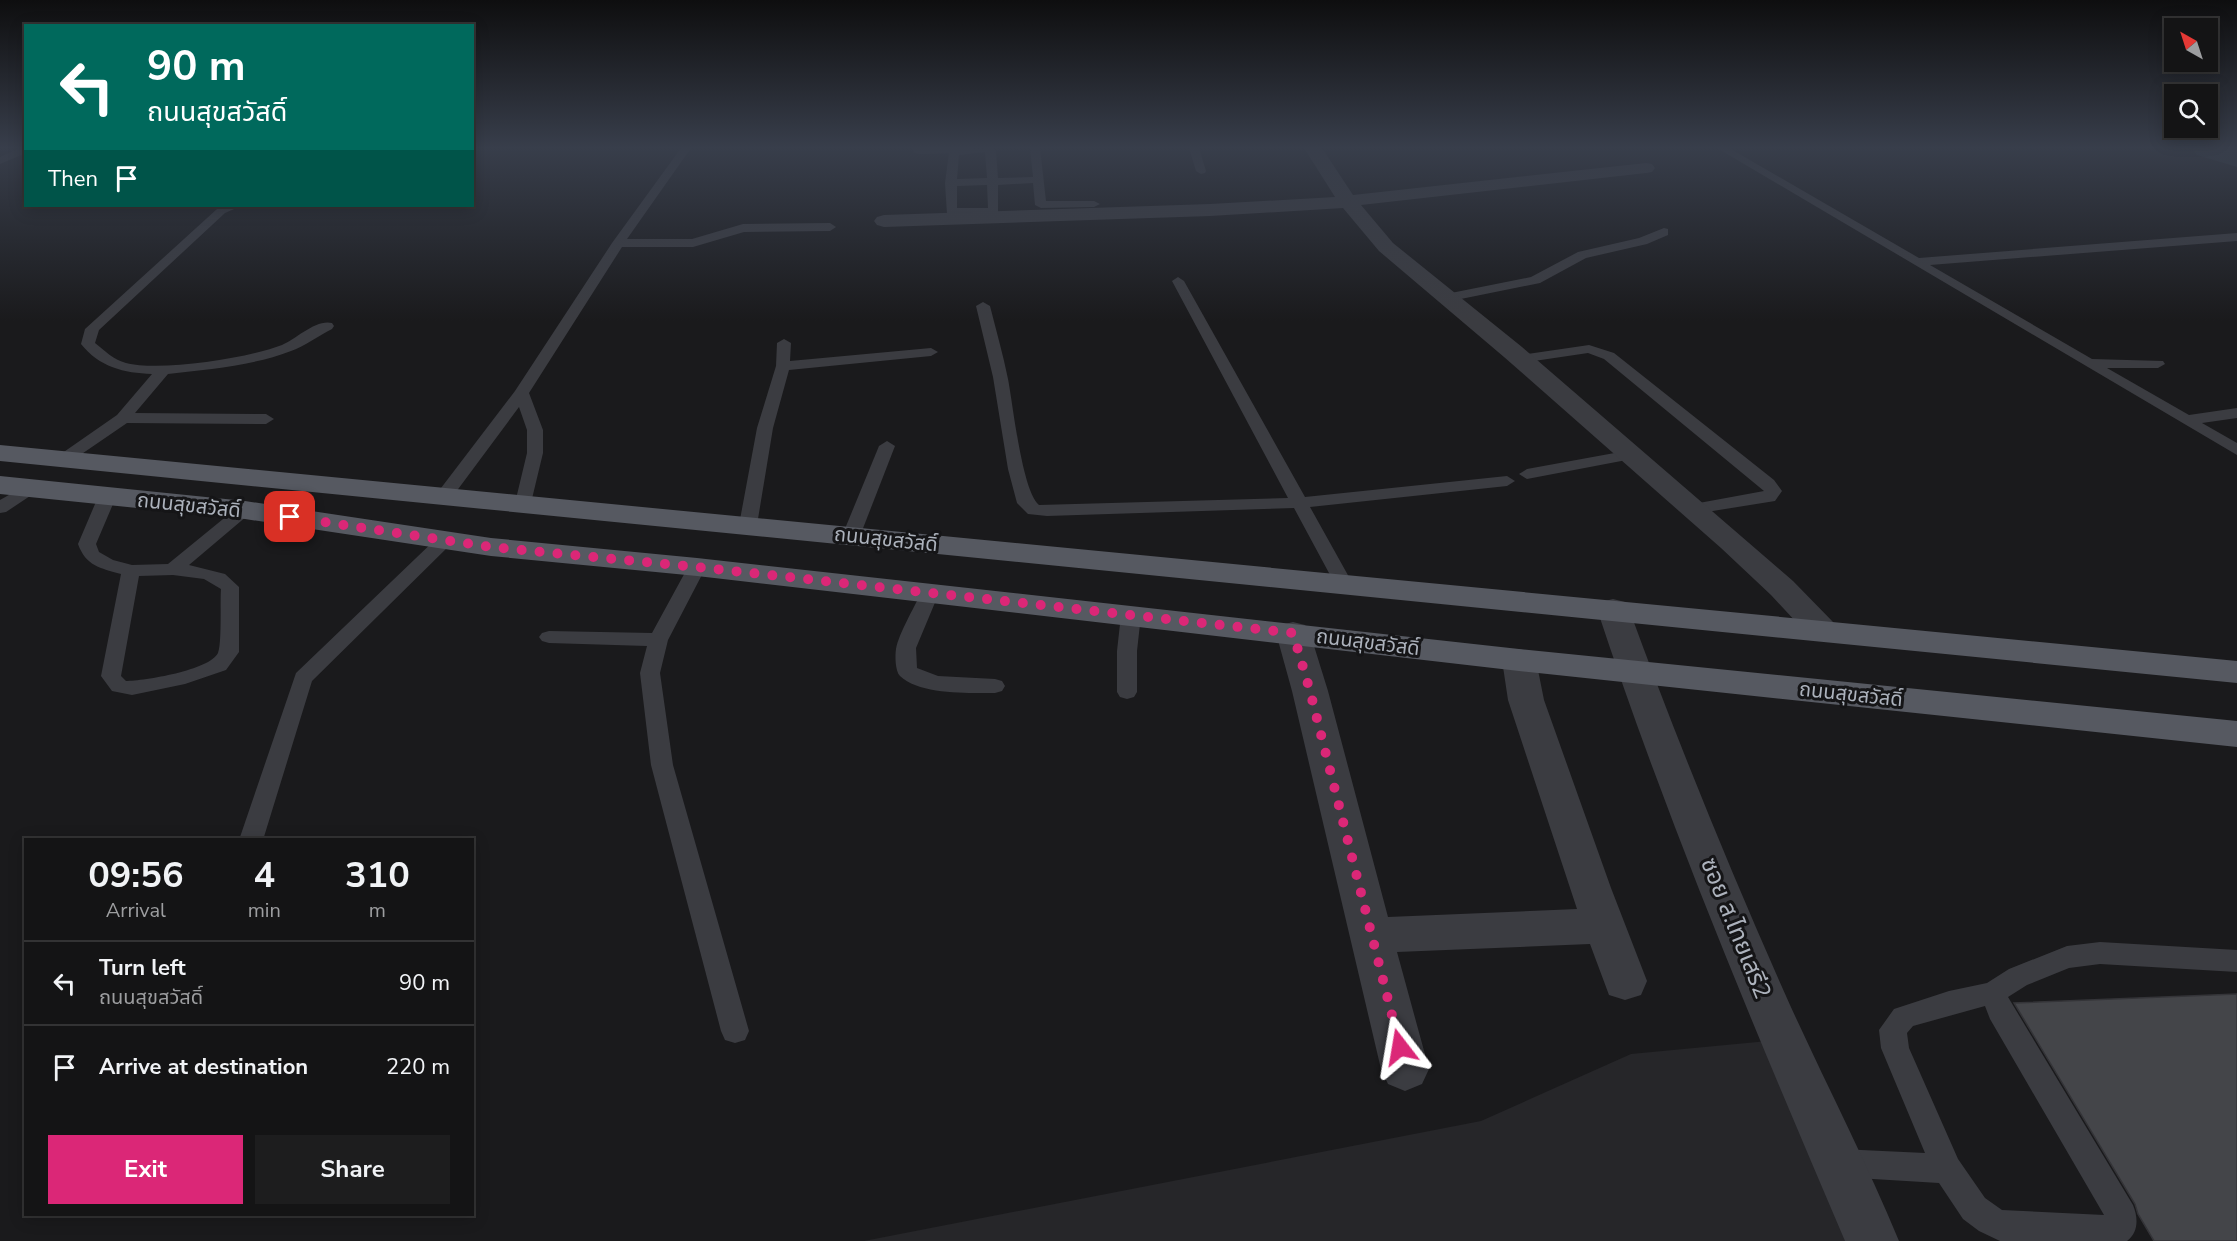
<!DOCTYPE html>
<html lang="en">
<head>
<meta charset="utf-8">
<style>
	:root { --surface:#141415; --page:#1d1d1e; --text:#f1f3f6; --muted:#9d9ea0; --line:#333334; --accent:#db2777 }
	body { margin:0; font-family:"Nunito Sans","Noto Sans Thai",sans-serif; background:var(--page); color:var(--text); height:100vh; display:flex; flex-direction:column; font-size:22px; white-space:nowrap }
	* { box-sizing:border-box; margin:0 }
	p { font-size:20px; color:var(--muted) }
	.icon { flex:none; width:33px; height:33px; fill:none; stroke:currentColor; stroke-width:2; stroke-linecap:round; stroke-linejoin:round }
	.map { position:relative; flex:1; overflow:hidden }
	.details { position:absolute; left:24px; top:838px; width:450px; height:378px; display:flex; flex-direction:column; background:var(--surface); border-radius:0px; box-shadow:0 3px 15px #0003,0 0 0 2px var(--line) }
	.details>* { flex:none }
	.guide { position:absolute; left:24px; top:24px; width:450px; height:183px; border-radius:0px; box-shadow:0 3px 15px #0003,0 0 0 2px var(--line); background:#00695c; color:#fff; overflow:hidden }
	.needle { width:39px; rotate:321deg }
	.buttons { position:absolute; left:2164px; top:18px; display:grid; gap:12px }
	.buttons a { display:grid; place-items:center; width:54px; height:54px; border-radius:0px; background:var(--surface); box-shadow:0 3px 15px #0003,0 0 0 2px var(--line); font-size:30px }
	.pin { position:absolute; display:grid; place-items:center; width:51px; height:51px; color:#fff; margin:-26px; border-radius:12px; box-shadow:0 3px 9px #0006 }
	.me { position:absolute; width:66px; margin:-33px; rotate:346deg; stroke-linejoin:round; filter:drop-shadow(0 0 4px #0008) }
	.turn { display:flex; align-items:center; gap:21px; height:126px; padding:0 24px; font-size:27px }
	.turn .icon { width:78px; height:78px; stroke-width:2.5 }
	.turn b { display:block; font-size:42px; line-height:51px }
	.then { display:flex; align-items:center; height:57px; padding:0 24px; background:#0003; gap:12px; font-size:22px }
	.eta { display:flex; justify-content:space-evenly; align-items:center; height:102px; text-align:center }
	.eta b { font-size:36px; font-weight:700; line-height:42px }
	.primary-button { display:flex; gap:12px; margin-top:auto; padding:12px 24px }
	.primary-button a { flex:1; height:69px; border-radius:0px; background:var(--accent); color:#fff; font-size:24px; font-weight:700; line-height:69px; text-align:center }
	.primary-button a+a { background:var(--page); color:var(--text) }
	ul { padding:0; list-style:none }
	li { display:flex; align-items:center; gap:18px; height:84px; padding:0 24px; border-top:2px solid var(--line) }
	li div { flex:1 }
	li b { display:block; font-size:22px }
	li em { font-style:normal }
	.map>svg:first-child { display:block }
	.built { fill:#262629 }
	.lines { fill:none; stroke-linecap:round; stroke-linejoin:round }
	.river { fill:#2f3a41; fill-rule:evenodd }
	.building { fill:#444549; stroke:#343438; stroke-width:1.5 }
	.service { fill:#3b3c41; fill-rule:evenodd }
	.minor { fill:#3b3c41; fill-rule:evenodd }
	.primary { fill:#565961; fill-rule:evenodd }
	.route { stroke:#db2777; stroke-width:10; stroke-dasharray:0 18 }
	.labels { text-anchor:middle; stroke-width:6; stroke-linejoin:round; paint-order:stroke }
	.street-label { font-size:20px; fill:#acb2bc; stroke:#151517 }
	.near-street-label { font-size:24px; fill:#acb2bc; stroke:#151517 }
</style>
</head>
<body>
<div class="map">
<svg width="2237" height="1241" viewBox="0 0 2237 1241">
	<rect width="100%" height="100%" fill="#1a1a1c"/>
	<polygon class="built" points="1768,1041 1856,1241 864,1241 1481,1121 1631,1054"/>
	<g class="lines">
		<polygon class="river" points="2192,148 2237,148 2237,167 2197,155"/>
	</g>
	<polygon class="building" points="2237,994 2237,1241 2154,1241 2138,1214 2135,1204 2014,1003"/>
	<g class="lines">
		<g class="service">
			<polygon points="20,148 26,148 26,153 0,164 0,157"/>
			<polygon points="681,148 691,148 627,239 692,239 743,224 830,223 836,227 830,231 744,232 693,247 622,247 529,393 543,430 543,453 530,507 518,507 515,503 527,453 527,430 519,407 450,500 438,500 435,496 438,492 515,391 612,243"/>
			<path d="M 992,148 L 996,151 L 998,178 L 1033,177 L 1030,148 L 1040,148 L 1046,201 L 1094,201 L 1100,204 L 1094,207 L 1041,208 L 1035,205 L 1033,183 L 998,185 L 998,213 L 947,214 L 945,183 L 949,152 L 954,149 ZM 985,152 L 987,178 L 957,179 L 959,155 ZM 987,185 L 988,208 L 957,208 L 957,186 Z"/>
			<polygon points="1189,148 1199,148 1206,171 1205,173 1201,174 1196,171"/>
			<polygon points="1717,148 1729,148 1919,258 2237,233 2237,241 1930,265 2092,359 2163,361 2165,364 2158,368 2107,368 2189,415 2237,408 2237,418 2202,423 2237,443 2237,455"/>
			<path d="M 225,206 L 241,206 L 225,213 L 99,330 L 95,343 C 105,351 114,360 126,363 C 161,372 248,358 282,345 C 296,339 316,319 332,323 L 334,326 L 332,329 C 318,336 305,346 291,351 C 252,366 209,369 168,374 L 135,413 L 266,414 L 274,419 L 266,424 L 127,423 L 70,462 L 58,462 L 56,459 L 58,456 L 117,415 L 152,374 C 124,373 99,367 81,344 L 85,329 L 217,209 Z"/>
			<polygon points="1664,228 1668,229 1668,235 1647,244 1586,258 1540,283 1446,302 1439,298 1446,294 1531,277 1578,252 1639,238"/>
			<path d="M 1178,277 L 1184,281 L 1305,497 L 1507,476 L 1515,481 L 1507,486 L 1310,507 L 1354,586 L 1352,590 L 1338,590 L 1336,586 L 1294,508 L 1047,516 L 1028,514 L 1017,503 L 1008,469 L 993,377 L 976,306 L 983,302 L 990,306 C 996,330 1003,354 1008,379 C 1013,404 1022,491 1039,505 L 1288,498 L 1172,281 Z"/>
			<polygon points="784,339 791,343 790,361 931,348 938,352 931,356 789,370 773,428 757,525 754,529 742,529 739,525 757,428 776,366 777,343"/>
			<polygon points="1589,345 1614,353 1774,480 1782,491 1775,501 1694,514 1688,513 1685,509 1688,505 1764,491 1604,359 1588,353 1520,363 1513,359 1520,355"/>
			<polygon points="887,441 895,446 860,536 857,540 845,540 842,536 879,446"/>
			<polygon points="1631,450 1637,452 1639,455 1637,458 1527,479 1519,474 1527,469"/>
			<polygon points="30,483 36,484 38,488 36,492 6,512 0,513 0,500"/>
			<path d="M 107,492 L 113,493 L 116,497 L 96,544 L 99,552 L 113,560 L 132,565 L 168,564 L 239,506 L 251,506 L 254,510 L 189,565 L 225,574 L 239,587 L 239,652 L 226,670 L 185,684 L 132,695 L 112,691 L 101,676 L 121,574 C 100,568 86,566 78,544 L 98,497 L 101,493 ZM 173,575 L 204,579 L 221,589 C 220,602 222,644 218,653 C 210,670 144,681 126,681 L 121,676 L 139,576 Z"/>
			<polygon points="445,535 451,536 454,540 451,544 312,681 263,840 239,840 296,673 439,536"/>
			<polygon points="697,561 704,563 706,567 668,640 660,673 673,765 749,1031 745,1040 735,1043 725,1040 721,1031 651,765 640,673 647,646 549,643 542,641 539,637 542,633 549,631 652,633 688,567 690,563"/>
			<path d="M 930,587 L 937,589 L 939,593 L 916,648 L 917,668 L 938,676 L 995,679 L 1002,681 L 1005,686 L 1002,691 L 995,693 C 969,693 920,695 900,676 C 895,671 895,655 896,649 C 899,633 914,608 921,593 L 923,589 Z"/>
			<polygon points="1131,609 1138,611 1141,615 1137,651 1137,692 1134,697 1127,699 1120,697 1117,692 1117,651 1121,615 1124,611"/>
			<path d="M 2100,942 L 2237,950 L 2237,972 L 2100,964 L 2069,968 L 2027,985 L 2008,997 L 2133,1205 C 2138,1217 2139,1232 2127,1241 L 2000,1241 L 1979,1231 L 1963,1219 L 1939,1183 L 1840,1177 L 1829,1173 L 1825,1163 L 1829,1153 L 1840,1149 L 1925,1153 L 1881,1048 L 1879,1030 L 1894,1009 L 1949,991 L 1987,983 L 2009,969 L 2067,946 ZM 1985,1006 L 1990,1019 L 2104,1215 L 2002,1210 L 1985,1198 L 1958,1159 L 1909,1048 L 1907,1033 L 1913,1026 Z"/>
		</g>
		<g class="minor">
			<polygon points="912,148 973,148 970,152 964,153 920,154 914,153"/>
			<polygon points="1304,148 1322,148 1353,195 1646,163 1652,164 1655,168 1652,172 1646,173 1361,205 1393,243 1522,347 1793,581 1834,623 1839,630 1834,637 1822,641 1810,637 1771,595 1721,548 1504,357 1379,251 1343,208 1210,216 884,227 877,225 874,221 877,217 884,215 1210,204 1335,197"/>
			<path d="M 1613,599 L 1625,602 L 1629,609 C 1678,743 1732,875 1790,1005 C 1826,1084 1866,1161 1899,1241 L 1845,1241 C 1756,1033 1668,824 1597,609 L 1601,602 Z"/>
			<polygon points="1293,622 1305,625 1310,633 1328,691 1388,917 1577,909 1508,700 1502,660 1507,652 1519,649 1531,652 1536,660 1544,700 1611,888 1647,981 1641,995 1625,1000 1609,995 1590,944 1397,952 1429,1069 1422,1084 1405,1091 1388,1084 1381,1069 1292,691 1276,633 1281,625"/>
		</g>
		<g class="primary">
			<polygon points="0,445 2237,661 2237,683 0,461"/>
			<polygon points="0,476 245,501 491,538 697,558 1519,649 2237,721 2237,747 1519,671 697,576 491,556 245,519 0,494"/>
		</g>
	</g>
	<linearGradient id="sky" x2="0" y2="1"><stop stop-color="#0e0e0f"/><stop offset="0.46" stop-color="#383e4b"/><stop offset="1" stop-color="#383e4b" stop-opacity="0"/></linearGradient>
	<rect width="2237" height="321" fill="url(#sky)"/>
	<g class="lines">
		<polyline class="route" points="290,517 491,547 697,567 1293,633 1310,691 1400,1047"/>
	</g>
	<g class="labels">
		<g class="street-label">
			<text transform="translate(189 505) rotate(6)" y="7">ถนนสุขสวัสดิ์</text>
			<text transform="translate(886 539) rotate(6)" y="7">ถนนสุขสวัสดิ์</text>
			<text transform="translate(1368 642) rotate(7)" y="7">ถนนสุขสวัสดิ์</text>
			<text transform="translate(1851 694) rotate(6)" y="7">ถนนสุขสวัสดิ์</text>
		</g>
		<g class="near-street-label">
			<text transform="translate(1736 928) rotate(68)" y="8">ซอย ส.ไทยเสรี2</text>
		</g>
	</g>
</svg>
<div class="buttons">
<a><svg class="needle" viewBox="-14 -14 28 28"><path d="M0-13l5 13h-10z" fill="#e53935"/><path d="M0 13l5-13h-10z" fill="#9d9ea0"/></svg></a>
<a><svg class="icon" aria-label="search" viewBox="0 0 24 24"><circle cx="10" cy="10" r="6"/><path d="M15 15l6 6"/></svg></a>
</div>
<div class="pin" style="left:290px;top:517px;background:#d93025"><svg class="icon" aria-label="arrive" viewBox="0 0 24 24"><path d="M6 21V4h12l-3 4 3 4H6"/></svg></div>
<svg class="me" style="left:1400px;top:1047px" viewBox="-20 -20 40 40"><path d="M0-17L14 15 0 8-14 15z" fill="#db2777" stroke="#fff" stroke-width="4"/></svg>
<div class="guide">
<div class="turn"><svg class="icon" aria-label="left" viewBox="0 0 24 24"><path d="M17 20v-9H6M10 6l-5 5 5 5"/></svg><div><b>90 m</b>ถนนสุขสวัสดิ์</div></div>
<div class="then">Then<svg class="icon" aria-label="arrive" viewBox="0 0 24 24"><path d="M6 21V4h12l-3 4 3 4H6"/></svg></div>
</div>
<section class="details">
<div class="eta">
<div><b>09:56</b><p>Arrival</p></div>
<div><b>4</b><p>min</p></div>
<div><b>310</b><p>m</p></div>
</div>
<ul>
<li><svg class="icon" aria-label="left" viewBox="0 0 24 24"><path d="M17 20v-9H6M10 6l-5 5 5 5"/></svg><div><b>Turn left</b><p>ถนนสุขสวัสดิ์</p></div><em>90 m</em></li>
<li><svg class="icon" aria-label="arrive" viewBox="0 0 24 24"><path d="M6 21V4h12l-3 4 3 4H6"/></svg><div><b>Arrive at destination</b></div><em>220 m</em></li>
</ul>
<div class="primary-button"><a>Exit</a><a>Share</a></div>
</section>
</div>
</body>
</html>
